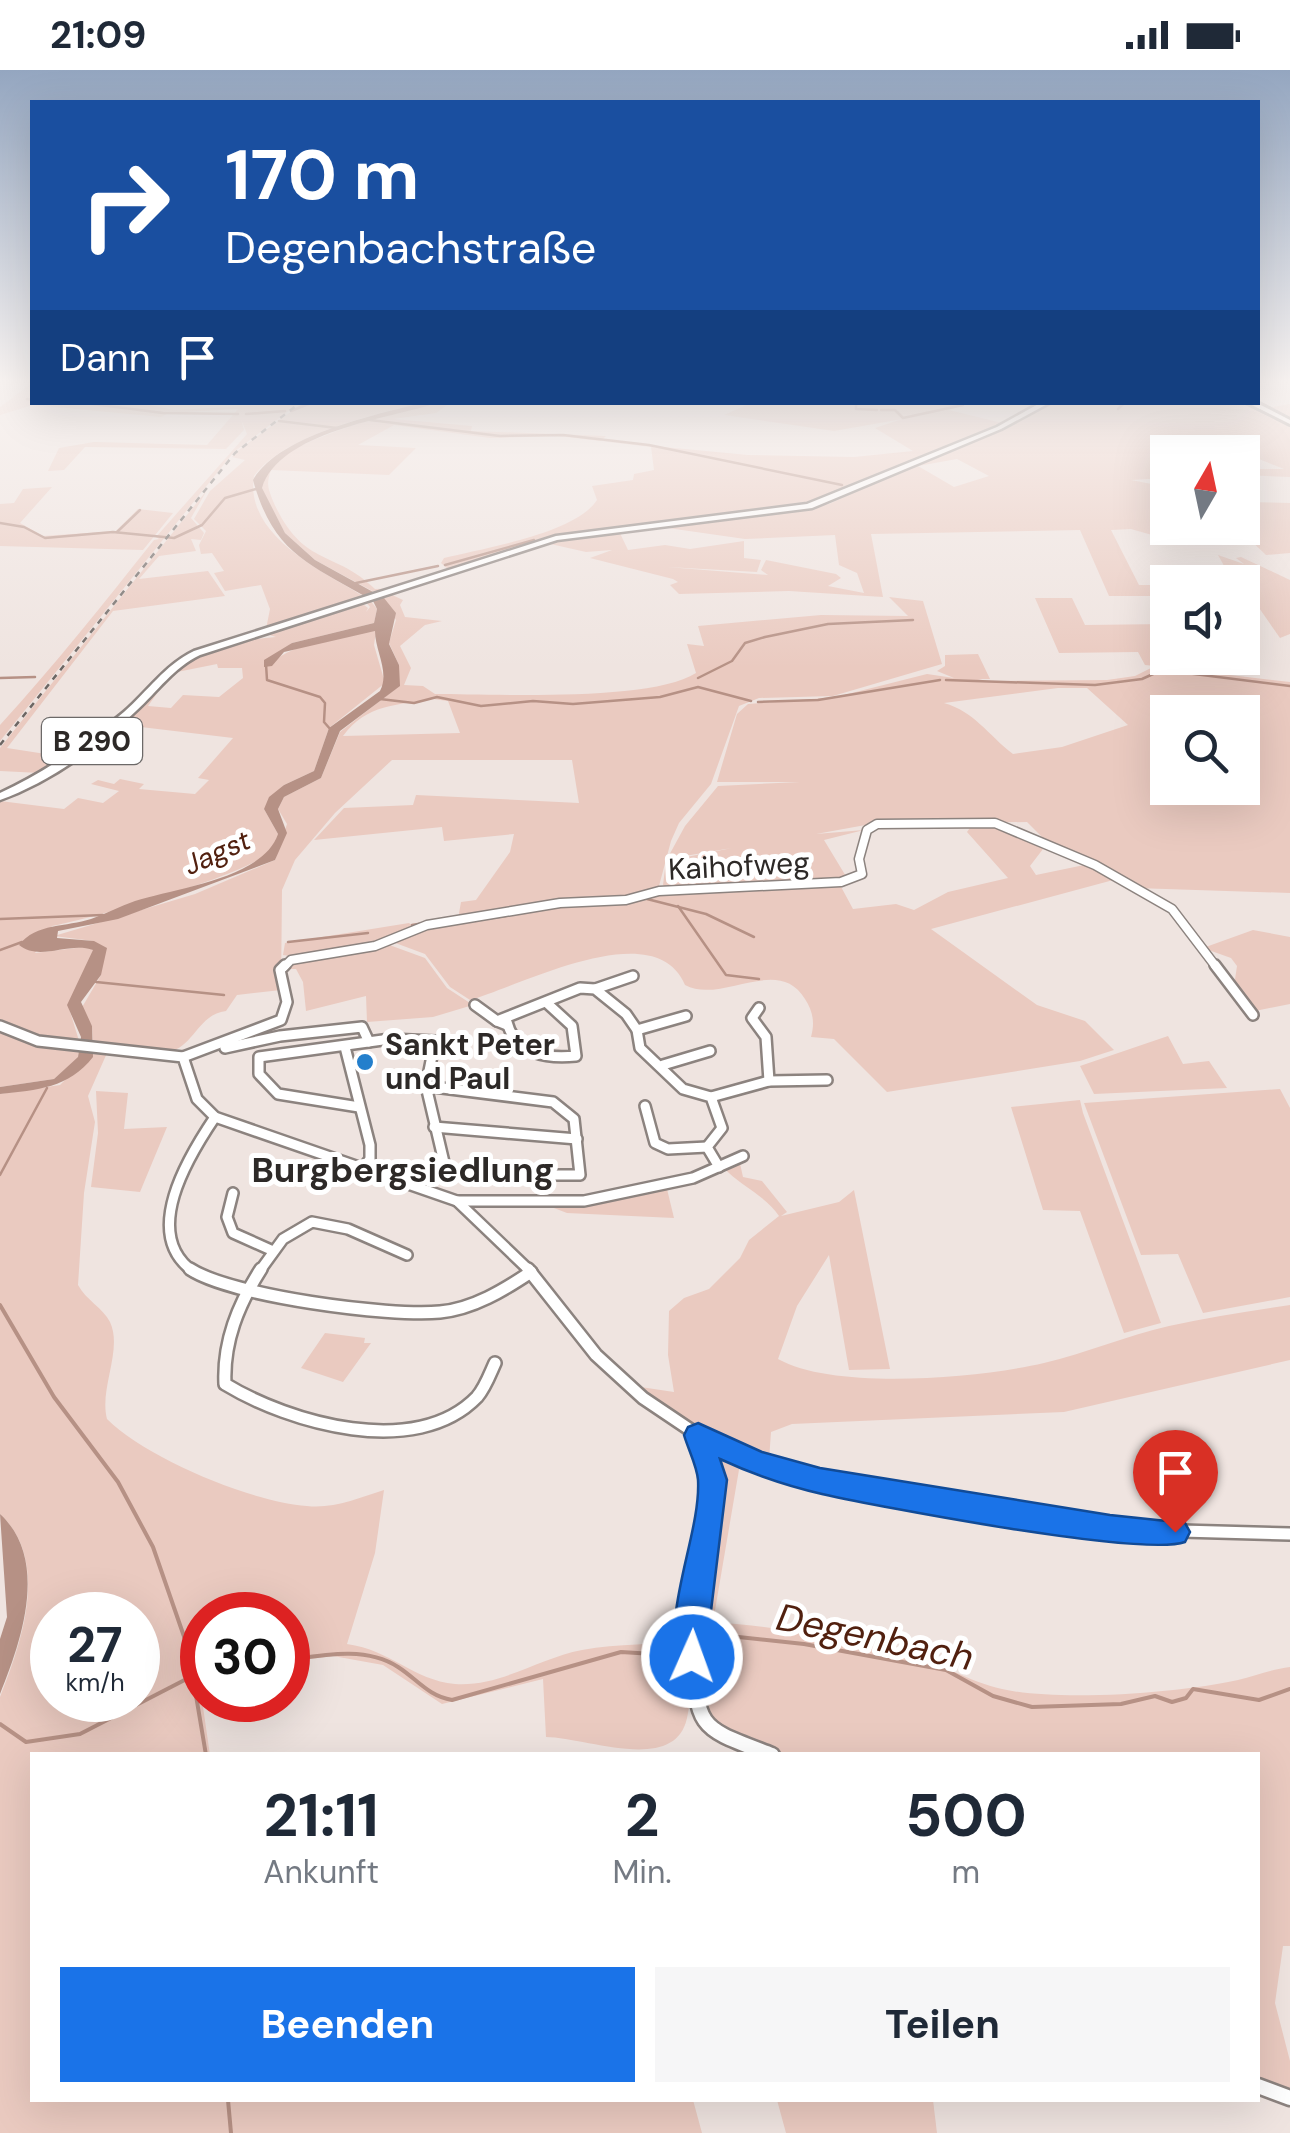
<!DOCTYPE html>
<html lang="de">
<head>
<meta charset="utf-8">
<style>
	:root { --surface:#fff; --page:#f6f6f7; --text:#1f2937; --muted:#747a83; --accent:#1a73e8 }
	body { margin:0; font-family:"DM Sans",sans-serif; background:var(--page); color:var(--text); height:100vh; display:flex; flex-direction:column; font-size:38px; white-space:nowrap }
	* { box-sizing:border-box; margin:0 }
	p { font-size:32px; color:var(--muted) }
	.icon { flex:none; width:55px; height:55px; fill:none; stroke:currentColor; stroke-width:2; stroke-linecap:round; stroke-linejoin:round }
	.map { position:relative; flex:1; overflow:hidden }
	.details { position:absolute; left:30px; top:1682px; width:1230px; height:350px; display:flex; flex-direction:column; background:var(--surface); border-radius:0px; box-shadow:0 10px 40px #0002 }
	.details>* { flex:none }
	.banner { position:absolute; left:30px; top:30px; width:1230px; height:305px; border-radius:0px; box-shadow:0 10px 40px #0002; background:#1a4fa0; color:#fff; overflow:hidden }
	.needle { width:65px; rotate:9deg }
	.controls { position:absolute; left:1150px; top:365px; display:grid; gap:20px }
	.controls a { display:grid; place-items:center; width:110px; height:110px; border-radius:0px; background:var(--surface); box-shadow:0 10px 40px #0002; font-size:50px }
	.speed { position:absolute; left:30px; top:1522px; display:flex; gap:20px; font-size:50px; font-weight:700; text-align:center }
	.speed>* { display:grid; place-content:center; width:130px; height:130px; border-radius:50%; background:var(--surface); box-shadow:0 10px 40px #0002; line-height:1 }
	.speed small { font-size:25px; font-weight:400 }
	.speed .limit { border:15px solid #d22; background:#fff; color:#111 }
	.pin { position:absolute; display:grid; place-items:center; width:85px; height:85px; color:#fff; margin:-102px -42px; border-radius:50% 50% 50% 0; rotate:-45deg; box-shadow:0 0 10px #0007 }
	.pin .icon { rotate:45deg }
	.me { position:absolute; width:110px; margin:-55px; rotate:2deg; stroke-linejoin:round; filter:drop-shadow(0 0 8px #0008) }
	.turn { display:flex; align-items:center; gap:35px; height:210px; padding:0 30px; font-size:45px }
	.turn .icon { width:130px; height:130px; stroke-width:2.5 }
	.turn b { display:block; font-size:70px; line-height:85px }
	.then { display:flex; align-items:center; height:95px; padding:0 30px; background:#0003; gap:20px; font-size:38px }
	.eta { display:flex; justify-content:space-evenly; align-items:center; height:170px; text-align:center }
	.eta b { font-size:60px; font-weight:700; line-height:70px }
	.button { display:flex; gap:20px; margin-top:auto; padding:20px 30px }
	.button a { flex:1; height:115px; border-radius:0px; background:var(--accent); color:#fff; font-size:40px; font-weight:700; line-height:115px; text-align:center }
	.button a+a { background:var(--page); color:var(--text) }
	.status { display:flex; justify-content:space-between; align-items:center; height:70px; padding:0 50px; background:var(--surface); direction:ltr }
	.status svg { height:28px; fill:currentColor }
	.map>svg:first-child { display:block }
	.green { fill:#eacac0; fill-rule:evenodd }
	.water { fill:#b69185 }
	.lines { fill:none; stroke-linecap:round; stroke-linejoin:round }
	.stream-far1 { stroke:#b69185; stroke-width:2.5 }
	.stream { stroke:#b69185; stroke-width:4 }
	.street-far3-casing { stroke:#8c837f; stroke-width:11 }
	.street-far2-casing { stroke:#8c837f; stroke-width:14 }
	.street-far1-casing { stroke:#8c837f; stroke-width:16 }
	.street-casing { stroke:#8c837f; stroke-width:19 }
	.secondary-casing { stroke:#8c837f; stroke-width:6 }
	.primary-casing { stroke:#8c837f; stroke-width:5 }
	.street-far3 { stroke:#fff; stroke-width:8 }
	.street-far2 { stroke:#fff; stroke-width:9 }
	.street-far1 { stroke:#fff; stroke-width:11 }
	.street { stroke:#fff; stroke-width:14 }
	.secondary { fill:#fff; fill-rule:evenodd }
	.primary { fill:#fff; fill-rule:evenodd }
	.rail { stroke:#6c6663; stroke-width:2.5; stroke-dasharray:6 6; stroke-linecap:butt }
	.route { fill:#1a73e8; stroke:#114b97; stroke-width:2.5 }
	.poi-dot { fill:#247fcc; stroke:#fff; stroke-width:4 }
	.labels { text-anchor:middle; stroke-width:10; stroke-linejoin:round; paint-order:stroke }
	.shield { fill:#fff; stroke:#6c6968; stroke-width:2.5 }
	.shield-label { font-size:28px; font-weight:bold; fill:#2d2927 }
	.far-water-label { font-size:28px; font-style:italic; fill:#51200f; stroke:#fff }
	.street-label { font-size:30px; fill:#2d2927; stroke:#fff }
	.poi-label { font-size:30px; font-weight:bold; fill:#2d2927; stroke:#fff; text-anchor:start }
	.quarter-label { font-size:35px; font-weight:bold; fill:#2d2927; stroke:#fff }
	.near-water-label { font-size:38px; font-style:italic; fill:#51200f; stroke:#fff }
</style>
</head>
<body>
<div class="status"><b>21:09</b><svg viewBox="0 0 49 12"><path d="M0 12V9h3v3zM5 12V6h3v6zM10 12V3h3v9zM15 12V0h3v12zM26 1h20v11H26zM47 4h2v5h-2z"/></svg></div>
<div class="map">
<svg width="1290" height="2063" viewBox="0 0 1290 2063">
	<rect width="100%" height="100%" fill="#efe4e0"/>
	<g class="green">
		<path d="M 32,313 L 32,332 L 140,333 L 174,340 L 299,333 L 234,382 L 0,671 L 0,655 C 54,596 104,533 154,470 L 159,469 L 156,467 L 247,364 L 241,349 L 244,360 L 226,379 L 85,377 L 64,400 L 48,401 L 59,378 L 94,372 L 207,375 L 238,339 L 169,343 L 161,347 L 33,335 L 0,345 L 0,337 Z"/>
		<path d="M 1258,330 L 1272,337 L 1290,334 L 1290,407 L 1243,405 L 1243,399 L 1284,399 L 1259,389 L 1243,393 L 1242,382 L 1168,382 L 1167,408 L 1131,410 L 1167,417 L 1168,458 L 1242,458 L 1243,432 L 1290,433 L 1290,483 L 1266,485 L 1248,468 L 1166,469 L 1131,459 L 1111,460 L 1139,515 L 1167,515 L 1167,552 L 1151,526 L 1109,526 L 1080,460 L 871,464 L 883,527 L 789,521 L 679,524 L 670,515 L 678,512 L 673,509 L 590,488 L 612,480 L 586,482 L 546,473 L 618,459 L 628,480 L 665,475 L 690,479 L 744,471 L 744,488 L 761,490 L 757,502 L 667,497 L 768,505 L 761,500 L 766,490 L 836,504 L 841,508 L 828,516 L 864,523 L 857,503 L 839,495 L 835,465 L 745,469 L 661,457 L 829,434 L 1050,333 L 1247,332 L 1265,341 L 1251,333 ZM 957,389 L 989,406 L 954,417 L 918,396 Z"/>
		<path d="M 753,332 L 959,332 L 963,335 L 949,340 L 1002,353 L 824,431 L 700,452 L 571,464 L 449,500 L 441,493 L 444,488 C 483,478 575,464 597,430 L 592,416 L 633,410 L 634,404 L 654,400 L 651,377 L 558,366 L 490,368 L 394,355 L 358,375 L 416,378 L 389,405 L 271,400 C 266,414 268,418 273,431 C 303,498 334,479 375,519 L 398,518 L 376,523 L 315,490 L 285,463 L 261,418 C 264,411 265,402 270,396 C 291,370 417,333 450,333 L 436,343 L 393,349 L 472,356 L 471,361 L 606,366 L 601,371 L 748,385 L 854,387 L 913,381 L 875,358 L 902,349 L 834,361 L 724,345 Z"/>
		<path d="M 303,333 L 422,333 C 372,345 286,364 254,406 C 244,466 324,502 365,527 L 266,559 L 270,539 L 261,515 L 225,521 L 214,503 L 224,501 L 212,483 L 201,484 L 199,475 L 206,461 L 194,449 L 210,421 L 245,390 L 232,387 L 236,382 Z"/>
		<polygon points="52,417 20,453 43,466 116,461 138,439 173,443 143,480 0,476 0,434 14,433 23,419"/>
		<polygon points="207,420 191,448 204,463 201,470 191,469 196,481 159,486 139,509 208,501 225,526 113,541 7,678 65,687 40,703 0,701 0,678"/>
		<polygon points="1218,485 1244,494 1236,488 1241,487 1290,510 1290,564 1280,568 1250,525 1243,525 1242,512 1233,512"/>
		<path d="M 388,523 L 403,530 L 400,535 L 405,547 L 442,551 L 425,555 L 400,576 L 411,598 L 404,615 L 423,616 L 435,624 C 494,624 651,632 696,603 L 687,574 L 704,576 L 698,556 L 821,545 L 908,546 L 889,527 L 923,531 L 942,594 L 833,626 L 759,628 L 739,636 L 711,714 L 679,753 L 671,771 L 659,816 L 651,823 L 458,849 L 461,832 L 476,830 L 510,782 L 514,764 L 444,771 L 442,757 L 314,770 L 344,738 L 413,735 L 416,725 L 579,733 L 572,690 L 392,690 L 335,743 L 295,790 L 282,820 L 281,920 L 237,925 L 226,941 C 197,944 194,980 164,983 C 142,986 115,978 93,975 L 92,956 L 81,939 L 101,905 L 93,871 L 54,866 L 195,824 L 275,790 L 287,754 L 278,739 L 284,727 L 321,708 L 340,662 L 399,616 L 399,595 L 389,573 L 396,550 L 381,525 ZM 433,629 L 448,631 L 460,663 L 343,666 C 366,634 398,635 433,629 Z"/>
		<path d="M 1035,528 L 1072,528 L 1085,555 L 1167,554 L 1168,588 L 1193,588 L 1199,600 L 1188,600 L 1290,612 L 1290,823 L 1135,818 L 1056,781 L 1027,752 L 871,754 L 816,764 L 864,760 L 824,770 L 847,808 L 667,818 L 663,815 L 666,791 L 732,778 L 667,789 L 685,756 L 718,716 L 800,712 L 717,712 L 737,644 L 748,634 L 836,627 L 927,604 L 954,608 L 937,601 L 945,596 L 945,585 L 978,584 L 990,609 L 978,609 L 987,611 L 1107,610 L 1135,606 L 1155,596 L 1145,595 L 1138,582 L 1059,583 ZM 1058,618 L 1087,618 L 1128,655 L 1062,677 L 1013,684 C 987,664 975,642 944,633 ZM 1168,642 L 1242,642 L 1242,718 L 1168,718 Z"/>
		<path d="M 370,530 L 377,539 L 374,553 L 292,573 L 273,592 C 291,575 350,561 376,561 L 374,575 L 385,613 L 329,658 L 314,701 L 284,715 L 264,739 L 278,764 C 277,769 276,774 273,779 C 257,803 86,850 52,856 L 35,883 L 84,877 L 94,880 L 68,935 L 80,974 L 45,968 L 0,952 L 0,731 L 64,739 L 78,728 L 103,733 L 119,721 L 91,714 L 98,710 L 114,714 L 120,709 L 144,714 L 139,719 L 195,724 L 209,710 L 198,708 L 233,668 L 124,655 L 158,622 L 148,636 L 171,638 L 183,625 L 219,627 L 243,608 L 242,598 L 218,598 L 217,594 L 172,603 C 202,581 239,569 276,567 L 263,563 L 360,532 L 368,538 L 366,542 L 370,537 L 365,531 Z"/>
		<path d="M 972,755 L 999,756 L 1043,779 L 1030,796 L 1036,805 L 1089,794 L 1117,809 L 931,859 L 1037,935 L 1085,951 L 1114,980 L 1080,991 L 887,1022 L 834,969 L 811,967 C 815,953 813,941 805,929 C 778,884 721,935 685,915 C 655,843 521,916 470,930 L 450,917 L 425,884 L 390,871 L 418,858 L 563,833 L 627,831 L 664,822 L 839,813 L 853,839 L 896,834 L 914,840 L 948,822 L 1008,808 L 967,762 Z"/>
		<polygon points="409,853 413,856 387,870 295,887 283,885 285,873"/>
		<polygon points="1253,860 1290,867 1290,934 1255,941 1234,916 1237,896 1231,888 1203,878"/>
		<polygon points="384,873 425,888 447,918 473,935 433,947 367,952 366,926 306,941 303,912 296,899 283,899 286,895"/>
		<polygon points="0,962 34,974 79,980 78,988 54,1009 0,1017"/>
		<polygon points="1168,966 1183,994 1209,991 1227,1018 1094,1024 1080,996"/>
		<path d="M 93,982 L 107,983 L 88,1026 L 95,1052 L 84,1123 L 78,1215 C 86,1230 103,1238 110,1252 C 123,1280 99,1318 107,1349 C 146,1388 251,1432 307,1436 C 333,1439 359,1428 384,1420 L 375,1483 L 347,1574 C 391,1580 413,1610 455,1614 C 501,1617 539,1588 582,1580 C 619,1573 655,1576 691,1568 C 690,1594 693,1622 687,1648 C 675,1705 585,1667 546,1667 L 543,1609 L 442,1634 L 383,1595 L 333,1586 L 288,1592 L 288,1545 L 202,1545 L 202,1630 L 210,1685 L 32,1685 L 32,2030 L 693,2030 L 702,2063 L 0,2063 L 0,1627 C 21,1574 51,1491 0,1444 L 0,1024 L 60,1015 ZM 52,1545 L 138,1545 L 138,1630 L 52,1630 Z"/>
		<polygon points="1280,1019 1290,1038 1290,1227 1203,1243 1178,1184 1141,1185 1084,1033"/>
		<polygon points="96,1021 128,1023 124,1059 167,1057 140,1122 91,1117 98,1063"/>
		<polygon points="1080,1030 1083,1043 1161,1253 1124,1263 1080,1141 1043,1140 1011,1037"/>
		<path d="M 739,1089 L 743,1107 L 762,1111 L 787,1142 L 781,1146 L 839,1132 L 854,1120 L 890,1299 L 849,1300 L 829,1185 L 797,1236 L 778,1289 C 835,1321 980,1308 1044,1293 C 1086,1283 1126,1266 1169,1256 C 1209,1247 1250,1241 1290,1235 L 1290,1290 L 1064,1342 L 792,1354 L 771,1362 L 769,1390 L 695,1362 L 634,1316 L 674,1322 L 668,1285 L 669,1241 L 684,1228 L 709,1219 L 740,1188 L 749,1170 L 779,1146 C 765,1125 740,1116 723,1097 Z"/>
		<polygon points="667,1119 674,1148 567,1143 546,1135"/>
		<polygon points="325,1263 365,1268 364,1273 371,1273 343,1312 301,1298"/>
		<path d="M 711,1374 L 741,1388 L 713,1552 C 781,1557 844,1569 908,1584 C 940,1592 969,1612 1002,1619 C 1058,1632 1181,1623 1238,1610 C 1256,1606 1272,1599 1290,1597 L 1290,1876 L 1283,1876 L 1275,1933 L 1290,1991 L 1290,2022 L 1258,2009 L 1258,1685 L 782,1685 L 712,1653 L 701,1638 L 696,1579 L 714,1424 L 705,1377 Z"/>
		<polygon points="777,2030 933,2030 937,2063 786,2063"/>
	</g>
	<g class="water">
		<path d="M 422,333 L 437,333 C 387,349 279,362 262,418 L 285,463 L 315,490 L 384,528 L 396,543 L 389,574 L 399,595 L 400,616 L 340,661 L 321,708 L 284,727 L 278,739 L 287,763 L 275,790 L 118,849 L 58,861 L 57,868 L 94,871 L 107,878 L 101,905 L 81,932 L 92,956 L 93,987 C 69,1018 37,1020 0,1024 L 0,1017 L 54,1009 L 78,987 L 81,967 L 67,935 L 93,880 C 69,871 40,892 19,875 C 36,853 67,857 91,849 C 106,844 120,836 135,831 C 175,818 263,809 278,764 L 264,739 L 269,727 L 284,715 L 314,701 L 329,658 L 380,621 C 390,602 375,581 375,561 L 284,582 L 272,596 L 264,597 L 264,590 L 292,573 L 374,553 L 377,539 L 373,531 C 311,494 274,486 253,410 C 279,365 374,345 422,333 Z"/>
		<path d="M 0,1444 C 50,1490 21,1572 0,1624 L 0,1569 L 7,1547 Z"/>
	</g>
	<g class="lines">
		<g class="stream-far1">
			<polyline points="27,329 32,330"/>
			<polyline points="77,332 163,343 238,344"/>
			<polyline points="856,335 856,339 877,340"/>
			<polyline points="1118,339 1125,332"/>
			<polyline points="881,340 895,340 903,348 963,335"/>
			<polyline points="291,341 313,332"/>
			<polyline points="246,344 285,341"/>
			<polyline points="370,350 500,366 563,365 649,375 842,415"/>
			<polyline points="279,351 337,358"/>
			<polyline points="0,453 24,457 45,468 113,462 174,468 202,455 225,428 256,419"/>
			<polyline points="117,462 140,440"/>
			<polyline points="445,495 534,470"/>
			<polyline points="356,513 438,496"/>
			<polyline points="266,594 267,610 320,627 325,633 324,652 331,660"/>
			<polyline points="0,608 35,607"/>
			<polyline points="698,608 732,591 745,573 765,567 828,554 913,550"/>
			<polyline points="946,610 1095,615 1142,609 1162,600 1290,616"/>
			<polyline points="380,629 414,633 437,627 481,636 533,631 573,634 660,627 698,617 751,631"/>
			<polyline points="758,632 818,630 940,610"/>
			<polyline points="647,829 706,844 754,867"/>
			<polyline points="678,836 726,905 759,909"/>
			<polyline points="0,849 103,845"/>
			<polyline points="484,849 506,846"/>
			<polyline points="412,855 424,853"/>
			<polyline points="288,872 368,863"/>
			<polyline points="0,880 22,872"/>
			<polyline points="96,912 224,925"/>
			<polyline points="0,1105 47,1018"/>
		</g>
		<g class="stream">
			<polyline points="0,1235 54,1327 118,1412 153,1477 188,1578 206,1685"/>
			<polyline points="698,1582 711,1564 804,1574 946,1600 993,1626 1032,1637 1121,1634 1155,1626 1172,1632 1186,1628 1193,1619 1259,1630 1290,1619"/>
			<path d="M 288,1590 C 323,1585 366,1576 398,1597 C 417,1609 428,1626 452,1630 L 621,1582 L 686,1586"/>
			<polyline points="0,1654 26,1672 80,1664 202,1601"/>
			<polyline points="228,2030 231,2063"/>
		</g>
		<defs>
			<polyline id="street-far3" points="283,898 291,890 375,876 427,855 560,833 626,830 659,821 841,812 862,804 859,789 867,760 877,754 995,753 1095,795 1172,839 1217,898"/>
			<g id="street-far2">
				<polyline points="1215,895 1253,945"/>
				<polyline points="595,919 633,906"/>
				<polyline points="475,935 497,951"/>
				<polyline points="759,938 752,948 766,967 769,1011"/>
				<path d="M 507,952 C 515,984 547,989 576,986 L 572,956 L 548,934"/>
				<polyline points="507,955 497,951 580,918 595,919 626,944 637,960 640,978 683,1019 711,1027 722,1058 707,1077 719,1097"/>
				<polyline points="0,956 38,971 183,987 197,1029 215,1047 457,1131 584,1131 693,1108 743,1086"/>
				<polyline points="637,960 686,946"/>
				<polyline points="345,977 370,1075 370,1089 362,1099"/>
				<polyline points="225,978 280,966 362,957 369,972"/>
				<polyline points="183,987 281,950 287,932 280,900 285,895"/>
				<polyline points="663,995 710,981"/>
				<polyline points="426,1016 553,1032 574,1049 580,1105 447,1105"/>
				<polyline points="711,1027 769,1011 827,1010"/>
				<polyline points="645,1036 655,1073 668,1079 707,1077"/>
				<polyline points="359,1037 278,1024 259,1004 259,987 390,969 435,971 426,1016 447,1105 404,1114"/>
				<polyline points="434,1057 577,1069"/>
				<polyline points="233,1123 227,1147 233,1163 271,1180"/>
				<polyline points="457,1131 531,1202"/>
				<path d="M 194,1202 C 140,1165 188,1087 215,1047"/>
				<polyline points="259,1202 283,1169 312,1152 348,1159 407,1185"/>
			</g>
			<g id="street-far1">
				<path d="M 190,1199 C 231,1226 389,1247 440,1242 C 473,1239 504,1220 531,1202"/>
				<path d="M 261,1199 C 238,1235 223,1272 225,1314 C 289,1353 416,1390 477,1327 C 485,1318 490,1304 495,1293"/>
				<polyline points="528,1199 596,1285 643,1328 698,1365 755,1392 820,1411 1109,1459 1290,1464"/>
				<polyline points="693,1584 692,1561 712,1410 698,1365"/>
			</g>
			<g id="street">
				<path d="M 693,1581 C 697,1661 699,1657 772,1685"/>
				<polyline points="1258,2016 1290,2028"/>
			</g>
			<polygon id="secondary" points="1246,332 1255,332 1290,350 1290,354"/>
			<path id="primary" d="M 1042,332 L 1051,332 L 1001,359 L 812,438 L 557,470 L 200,585 C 173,598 158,621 136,641 C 98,677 50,712 0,730 L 0,723 C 45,702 86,674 124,642 C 148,621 165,595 194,581 L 556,466 L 807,434 L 997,357 Z"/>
		</defs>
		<use href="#street-far3" class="street-far3-casing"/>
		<use href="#street-far2" class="street-far2-casing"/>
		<use href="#street-far1" class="street-far1-casing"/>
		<use href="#street" class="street-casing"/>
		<use href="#secondary" class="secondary-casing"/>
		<use href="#primary" class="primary-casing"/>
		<use href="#street-far3" class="street-far3"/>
		<use href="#street-far2" class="street-far2"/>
		<use href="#street-far1" class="street-far1"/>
		<use href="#street" class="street"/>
		<use href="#secondary" class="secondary"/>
		<use href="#primary" class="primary"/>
		<polyline class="rail" points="0,675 235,383 301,332"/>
	</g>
	<linearGradient id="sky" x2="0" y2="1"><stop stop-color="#94a6c0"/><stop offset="0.52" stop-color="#f8f3f1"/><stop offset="1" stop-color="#f8f3f1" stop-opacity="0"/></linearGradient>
	<rect width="1290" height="598" fill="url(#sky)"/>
	<path class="route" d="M 698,1353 L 762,1382 L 820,1398 L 1110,1445 L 1185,1453 L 1190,1462 L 1185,1472 C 1143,1487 880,1437 822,1424 C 787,1416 752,1404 720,1389 L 727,1410 L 704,1598 L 692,1602 L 681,1598 C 659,1547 701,1465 698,1410 C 697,1396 688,1379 684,1365 L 688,1357 Z"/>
	<circle class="poi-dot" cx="365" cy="992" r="10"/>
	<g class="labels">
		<rect class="shield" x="42" y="648" width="100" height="46" rx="8"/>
		<g class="shield-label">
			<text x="92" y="681">B 290</text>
		</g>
		<g class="far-water-label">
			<text transform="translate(217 782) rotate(-24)" y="10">Jagst</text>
		</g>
		<g class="street-label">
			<text transform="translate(739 796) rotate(-3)" y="10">Kaihofweg</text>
		</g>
		<g class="poi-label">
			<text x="385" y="985">Sankt Peter<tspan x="385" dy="34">und Paul</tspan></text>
		</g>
		<g class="quarter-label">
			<text x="403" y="1112">Burgbergsiedlung</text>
		</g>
		<g class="near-water-label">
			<text transform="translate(875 1567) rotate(12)" y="13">Degenbach</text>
		</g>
	</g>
</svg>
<div class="controls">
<a><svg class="needle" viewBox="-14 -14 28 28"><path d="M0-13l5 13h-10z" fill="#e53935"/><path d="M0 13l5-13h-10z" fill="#747a83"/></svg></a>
<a><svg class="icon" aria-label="sound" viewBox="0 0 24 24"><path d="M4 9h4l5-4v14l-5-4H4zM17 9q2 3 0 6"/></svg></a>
<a><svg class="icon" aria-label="search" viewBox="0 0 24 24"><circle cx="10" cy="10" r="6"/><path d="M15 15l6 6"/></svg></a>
</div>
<div class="speed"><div>27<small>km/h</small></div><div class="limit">30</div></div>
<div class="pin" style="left:1175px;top:1462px;background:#d93025"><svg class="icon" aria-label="arrive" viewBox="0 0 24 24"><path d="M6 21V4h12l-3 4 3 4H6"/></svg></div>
<svg class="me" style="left:692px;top:1587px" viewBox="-20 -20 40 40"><circle r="17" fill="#1a73e8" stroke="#fff" stroke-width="3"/><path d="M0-11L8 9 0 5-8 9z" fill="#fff"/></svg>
<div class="banner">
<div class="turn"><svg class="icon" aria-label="right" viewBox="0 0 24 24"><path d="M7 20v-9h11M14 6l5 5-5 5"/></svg><div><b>170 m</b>Degenbachstraße</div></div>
<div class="then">Dann<svg class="icon" aria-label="arrive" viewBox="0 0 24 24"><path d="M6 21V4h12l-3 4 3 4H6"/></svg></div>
</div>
<section class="details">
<div class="eta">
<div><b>21:11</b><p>Ankunft</p></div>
<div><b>2</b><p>Min.</p></div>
<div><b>500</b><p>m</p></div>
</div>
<div class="button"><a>Beenden</a><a>Teilen</a></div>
</section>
</div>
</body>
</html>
